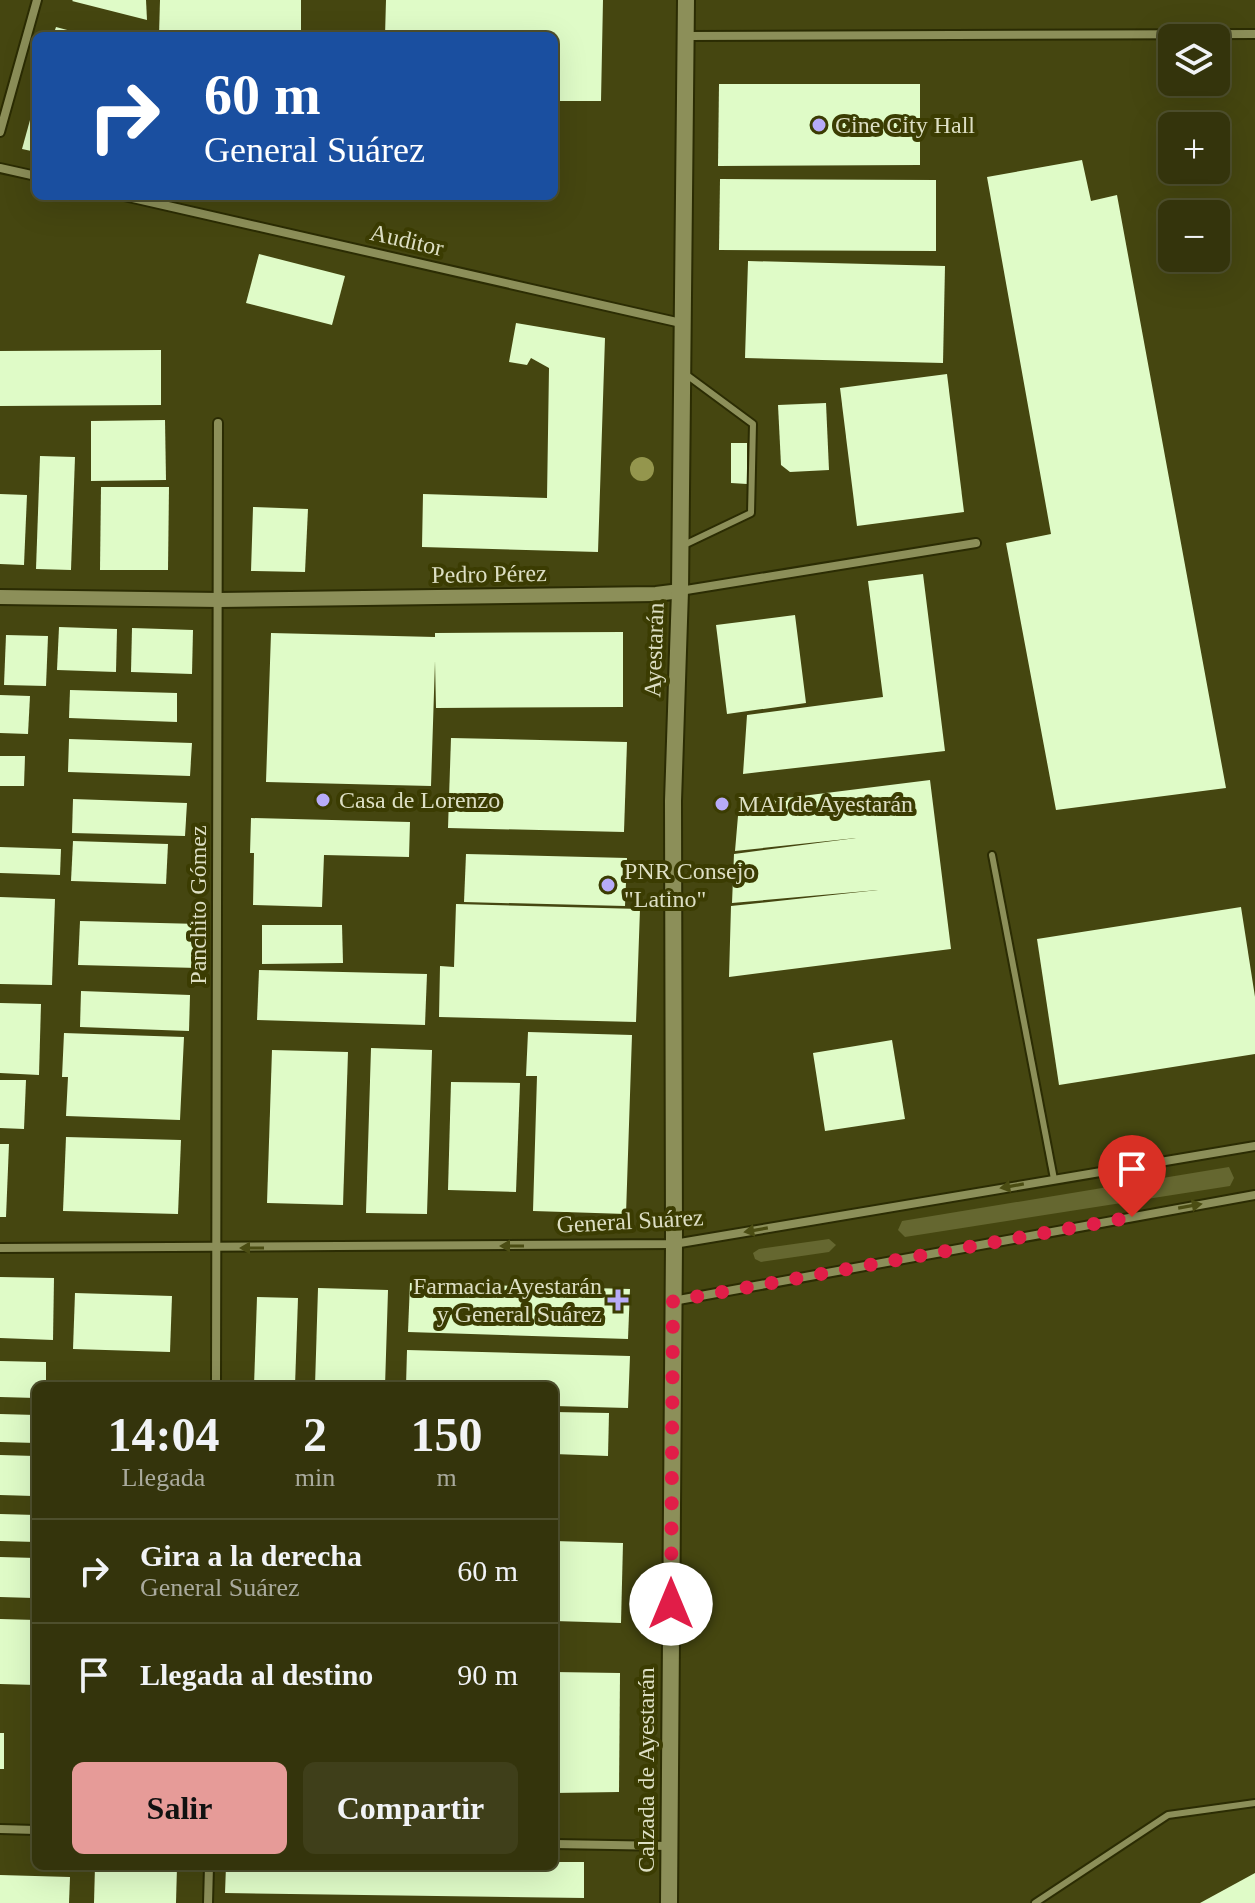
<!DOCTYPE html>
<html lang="es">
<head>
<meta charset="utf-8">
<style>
	:root { --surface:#34340c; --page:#3f3f1a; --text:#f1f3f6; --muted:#a9aa9d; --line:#4e4f2d; --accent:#e69b98 }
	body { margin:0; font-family:Georgia,serif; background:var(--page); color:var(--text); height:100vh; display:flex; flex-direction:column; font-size:30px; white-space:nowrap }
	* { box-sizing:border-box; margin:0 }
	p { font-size:26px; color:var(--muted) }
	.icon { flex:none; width:44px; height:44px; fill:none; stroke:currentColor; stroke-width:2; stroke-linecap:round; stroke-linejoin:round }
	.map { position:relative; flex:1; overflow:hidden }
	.details { position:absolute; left:32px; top:1382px; width:526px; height:488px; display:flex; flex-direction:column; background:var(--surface); border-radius:12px; box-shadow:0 8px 32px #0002,0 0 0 2px var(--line) }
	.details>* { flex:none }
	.guide { position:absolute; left:32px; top:32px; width:526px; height:168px; border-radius:12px; box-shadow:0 8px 32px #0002,0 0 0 2px var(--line); background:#1a4fa0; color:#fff; overflow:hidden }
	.buttons { position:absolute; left:1158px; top:24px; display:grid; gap:16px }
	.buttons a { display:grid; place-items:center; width:72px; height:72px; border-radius:12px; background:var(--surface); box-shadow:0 8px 32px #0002,0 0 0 2px var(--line); font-size:40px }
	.pin { position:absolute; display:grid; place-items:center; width:68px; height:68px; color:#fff; margin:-82px -34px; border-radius:50% 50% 50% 0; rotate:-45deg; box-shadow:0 0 8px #0007 }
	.pin .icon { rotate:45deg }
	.me { position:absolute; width:88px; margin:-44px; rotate:0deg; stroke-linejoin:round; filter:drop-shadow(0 0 6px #0008) }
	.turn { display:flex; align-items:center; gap:28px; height:168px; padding:0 40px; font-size:36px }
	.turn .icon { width:104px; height:104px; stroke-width:2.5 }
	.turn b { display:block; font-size:56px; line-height:68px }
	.eta { display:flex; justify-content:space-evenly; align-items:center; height:136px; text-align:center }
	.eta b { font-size:48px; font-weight:700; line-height:56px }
	.cta { display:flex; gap:16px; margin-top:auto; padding:16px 40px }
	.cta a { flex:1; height:92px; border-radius:12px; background:var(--accent); color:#111; font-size:32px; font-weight:700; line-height:92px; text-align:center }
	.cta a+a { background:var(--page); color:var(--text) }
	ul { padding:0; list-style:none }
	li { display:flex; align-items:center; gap:24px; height:104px; padding:0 40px; border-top:2px solid var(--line) }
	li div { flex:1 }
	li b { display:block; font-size:30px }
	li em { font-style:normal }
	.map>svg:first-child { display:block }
	.green { fill:#656730 }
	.building { fill:#dffbc7 }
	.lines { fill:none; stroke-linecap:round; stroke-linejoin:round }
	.service-casing { stroke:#2b2c03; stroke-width:10 }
	.minor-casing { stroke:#2b2c03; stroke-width:12 }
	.tertiary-casing { stroke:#2b2c03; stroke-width:18 }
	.secondary-casing { stroke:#2b2c03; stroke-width:20 }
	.service { stroke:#8c8f59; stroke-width:6 }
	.minor { stroke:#8c8f59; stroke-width:8 }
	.tertiary { stroke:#8c8f59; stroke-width:14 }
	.secondary { stroke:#8c8f59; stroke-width:16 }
	.tree { fill:#94964d }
	.oneway { fill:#4b4d13 }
	.route { stroke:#e11d48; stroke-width:14; stroke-dasharray:0 25.2 }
	.poi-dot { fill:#b7abf8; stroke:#3b3c02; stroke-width:3 }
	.labels { text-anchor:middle; stroke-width:8; stroke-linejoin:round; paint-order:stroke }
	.poi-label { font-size:24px; fill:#dddfc4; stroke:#3b3c02; text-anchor:start }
	.street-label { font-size:24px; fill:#dddfc4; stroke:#3b3c02 }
</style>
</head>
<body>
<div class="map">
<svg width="1255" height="1903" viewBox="0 0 1255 1903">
	<rect width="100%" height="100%" fill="#454610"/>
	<g class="green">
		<polygon points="1229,1167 1234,1178 1230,1186 905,1237 898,1230 902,1221"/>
		<polygon points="829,1239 836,1245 829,1252 761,1262 755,1259 753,1253 759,1249"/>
	</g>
	<g class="building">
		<polygon points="73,0 146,0 147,20 72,1"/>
		<polygon points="160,0 301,0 301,36 159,36"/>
		<polygon points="386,0 603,0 601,101 554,101 554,36 385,36"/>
		<polygon points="56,27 86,35 86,36 53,36"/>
		<polygon points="719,84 920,84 920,165 718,166"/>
		<polygon points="35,102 36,102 36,152 22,149"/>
		<polygon points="1082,160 1091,201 1117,195 1226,788 1056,810 1006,543 1051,534 987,177"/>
		<polygon points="720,179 936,180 936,251 719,250"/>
		<polygon points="259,254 345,276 332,325 246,303"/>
		<polygon points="748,261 945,266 943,363 745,358"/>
		<polygon points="516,323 605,338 598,552 422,547 423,494 547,498 549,368 531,358 527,365 509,362"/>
		<polygon points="161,350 161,405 0,406 0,351"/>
		<polygon points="947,374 964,512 857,526 840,388"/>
		<polygon points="826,403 829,470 790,472 781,465 778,405"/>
		<polygon points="165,420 166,480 91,481 91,421"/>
		<polygon points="731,443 747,443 747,484 731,483"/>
		<polygon points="40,456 75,457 71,570 36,569"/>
		<polygon points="101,487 169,487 168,570 100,570"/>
		<polygon points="0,494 27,495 24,565 0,564"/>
		<polygon points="253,507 308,509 305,572 251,571"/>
		<polygon points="923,574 945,751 743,774 747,715 883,697 868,581"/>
		<polygon points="795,615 806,703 727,714 716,625"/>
		<polygon points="59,627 117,629 116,672 57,670"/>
		<polygon points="132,628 193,630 192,674 131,672"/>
		<polygon points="623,632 623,707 436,708 435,661 431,786 266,782 271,633 435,637 435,633"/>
		<polygon points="6,635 48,636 46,686 4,685"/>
		<polygon points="70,690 177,693 177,722 69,718"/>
		<polygon points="0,695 30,696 28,734 0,733"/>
		<polygon points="451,738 627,742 624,832 448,828"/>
		<polygon points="69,739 192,743 190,776 68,772"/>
		<polygon points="0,756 25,756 24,786 0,786"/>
		<polygon points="930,780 951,949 729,977 731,906 878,890 732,903 734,854 856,838 735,851 739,804"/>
		<polygon points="73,799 187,803 185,836 72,833"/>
		<polygon points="251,818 410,822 409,857 324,855 322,907 253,905 254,853 250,853"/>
		<polygon points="73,841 168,844 166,884 71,881"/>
		<polygon points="0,847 61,849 60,875 0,873"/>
		<polygon points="466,854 627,858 625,906 464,902"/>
		<polygon points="0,897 55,899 52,985 0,984"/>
		<polygon points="456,904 640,909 636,1022 439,1017 440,966 454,967"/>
		<polygon points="1241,907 1255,997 1255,1054 1059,1085 1037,939"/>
		<polygon points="80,921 200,924 198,968 78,965"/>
		<polygon points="262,925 342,925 343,963 262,964"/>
		<polygon points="259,970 427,974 425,1025 257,1020"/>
		<polygon points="81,991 190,995 189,1031 80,1027"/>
		<polygon points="0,1003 41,1004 39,1075 0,1073"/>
		<polygon points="528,1032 632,1035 626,1214 533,1211 537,1076 526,1076"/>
		<polygon points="64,1033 184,1037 180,1120 66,1116 68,1077 62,1077"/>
		<polygon points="892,1040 905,1119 825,1131 813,1053"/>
		<polygon points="371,1048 432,1050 427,1214 366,1213"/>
		<polygon points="272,1050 348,1052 343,1205 267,1203"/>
		<polygon points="0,1080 26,1080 24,1129 0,1128"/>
		<polygon points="451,1082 520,1083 516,1192 448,1190"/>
		<polygon points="66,1137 181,1140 178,1214 63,1211"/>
		<polygon points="0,1144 9,1144 6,1217 0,1217"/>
		<polygon points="0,1277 54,1278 53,1340 0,1338"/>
		<polygon points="410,1283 630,1289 628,1339 408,1332"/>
		<polygon points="318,1288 388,1290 385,1386 315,1386"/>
		<polygon points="75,1293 172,1296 170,1352 73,1349"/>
		<polygon points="257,1297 298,1298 295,1386 254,1386"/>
		<polygon points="407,1350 630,1356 628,1408 554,1406 554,1386 406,1386"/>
		<polygon points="0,1361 46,1362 46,1386 36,1386 36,1398 0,1397"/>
		<polygon points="554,1412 609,1413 608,1456 554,1454"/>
		<polygon points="0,1414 36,1415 36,1443 0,1442"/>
		<polygon points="0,1455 35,1456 33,1496 0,1495"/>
		<polygon points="0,1514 36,1515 36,1542 0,1541"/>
		<polygon points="554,1541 623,1543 621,1623 554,1621"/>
		<polygon points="0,1557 36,1558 34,1598 0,1597"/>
		<polygon points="0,1619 36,1620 36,1685 0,1684"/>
		<polygon points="554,1672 620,1673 619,1792 554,1793"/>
		<rect x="0" y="1733" width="4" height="36"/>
		<polygon points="554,1862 584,1862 584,1898 225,1893 226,1866 554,1866"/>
		<polygon points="95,1866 177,1866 176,1903 94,1903"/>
		<polygon points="1255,1873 1255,1903 1200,1903"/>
		<polygon points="0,1875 70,1877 69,1903 0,1903"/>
	</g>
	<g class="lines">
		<defs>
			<g id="service">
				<polyline points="684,545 751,513 753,424 684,373"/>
				<polyline points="992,855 1054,1179"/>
				<polyline points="1035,1903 1168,1815 1255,1803"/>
			</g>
			<g id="minor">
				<polyline points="686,36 1255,34"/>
				<polyline points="0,132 37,0"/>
				<polyline points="0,168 36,176"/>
				<polyline points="124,196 681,323"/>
				<polyline points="680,591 976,543"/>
				<polyline points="0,1248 674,1244 1255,1146"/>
				<polyline points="673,1301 1255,1195"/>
				<polyline points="216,1386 218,423"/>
				<polyline points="0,1829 36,1830"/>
				<polyline points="554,1844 669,1846"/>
				<polyline points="208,1903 209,1866"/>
			</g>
			<polyline id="tertiary" points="0,597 219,600 656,594 680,591"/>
			<polyline id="secondary" points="669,1903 674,1244 673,801 680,591 686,0"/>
		</defs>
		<use href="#service" class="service-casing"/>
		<use href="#minor" class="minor-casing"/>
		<use href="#tertiary" class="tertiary-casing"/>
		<use href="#secondary" class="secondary-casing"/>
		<use href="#service" class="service"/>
		<use href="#minor" class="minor"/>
		<use href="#tertiary" class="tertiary"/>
		<use href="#secondary" class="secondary"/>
	</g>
	<circle class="tree" cx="642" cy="469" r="12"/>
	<defs><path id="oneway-solid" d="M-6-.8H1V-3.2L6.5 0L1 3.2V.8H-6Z" transform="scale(2)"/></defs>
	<g class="oneway">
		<use href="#oneway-solid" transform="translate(1012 1186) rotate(170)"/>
		<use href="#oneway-solid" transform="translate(1190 1206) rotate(-10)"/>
		<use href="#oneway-solid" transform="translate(756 1230) rotate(170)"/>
		<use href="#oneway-solid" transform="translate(512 1246) rotate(180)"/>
		<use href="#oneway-solid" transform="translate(252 1248) rotate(180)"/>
	</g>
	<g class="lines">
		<polyline class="route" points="671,1604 673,1301 1132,1217"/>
	</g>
	<g class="poi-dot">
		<circle cx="819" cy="125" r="8"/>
		<circle cx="323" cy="800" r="8"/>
		<circle cx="722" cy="804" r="8"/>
		<circle cx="608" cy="885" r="8"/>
		<path d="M614 1288h8v8h8v8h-8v8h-8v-8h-8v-8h8z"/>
	</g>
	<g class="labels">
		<g class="poi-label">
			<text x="835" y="133">Cine City Hall</text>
			<text x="339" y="808">Casa de Lorenzo</text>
			<text x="738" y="812">MAI de Ayestarán</text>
			<text x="624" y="879">PNR Consejo<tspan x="624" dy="28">"Latino"</tspan></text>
			<text x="602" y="1294" text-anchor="end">Farmacia Ayestarán<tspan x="602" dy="28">y General Suárez</tspan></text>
		</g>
		<g class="street-label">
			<text transform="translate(407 240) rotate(13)" y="8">Auditor</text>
			<text transform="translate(489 574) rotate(-1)" y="8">Pedro Pérez</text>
			<text transform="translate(654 650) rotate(-88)" y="8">Ayestarán</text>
			<text transform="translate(198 905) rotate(-90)" y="8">Panchito Gómez</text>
			<text transform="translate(630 1221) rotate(-3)" y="8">General Suárez</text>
			<text transform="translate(646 1770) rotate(-90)" y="8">Calzada de Ayestarán</text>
		</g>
	</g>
</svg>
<div class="buttons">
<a><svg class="icon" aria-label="layers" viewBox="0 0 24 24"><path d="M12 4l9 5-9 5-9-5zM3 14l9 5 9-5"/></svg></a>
<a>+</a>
<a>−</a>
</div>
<div class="pin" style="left:1132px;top:1217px;background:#d93025"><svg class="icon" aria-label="arrive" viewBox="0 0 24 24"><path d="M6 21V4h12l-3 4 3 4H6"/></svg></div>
<svg class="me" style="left:671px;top:1604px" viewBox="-20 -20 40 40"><circle r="19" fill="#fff"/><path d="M0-13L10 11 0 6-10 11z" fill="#e11d48"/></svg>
<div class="guide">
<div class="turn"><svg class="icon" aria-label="right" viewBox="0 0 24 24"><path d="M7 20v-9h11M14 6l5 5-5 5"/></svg><div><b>60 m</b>General Suárez</div></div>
</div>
<section class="details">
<div class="eta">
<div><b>14:04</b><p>Llegada</p></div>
<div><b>2</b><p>min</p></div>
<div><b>150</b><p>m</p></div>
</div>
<ul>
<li><svg class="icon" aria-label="right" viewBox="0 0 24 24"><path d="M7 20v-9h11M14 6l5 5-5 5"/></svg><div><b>Gira a la derecha</b><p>General Suárez</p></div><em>60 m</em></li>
<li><svg class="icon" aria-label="arrive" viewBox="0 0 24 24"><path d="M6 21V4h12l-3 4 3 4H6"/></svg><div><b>Llegada al destino</b></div><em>90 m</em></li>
</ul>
<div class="cta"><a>Salir</a><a>Compartir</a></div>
</section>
</div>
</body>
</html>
